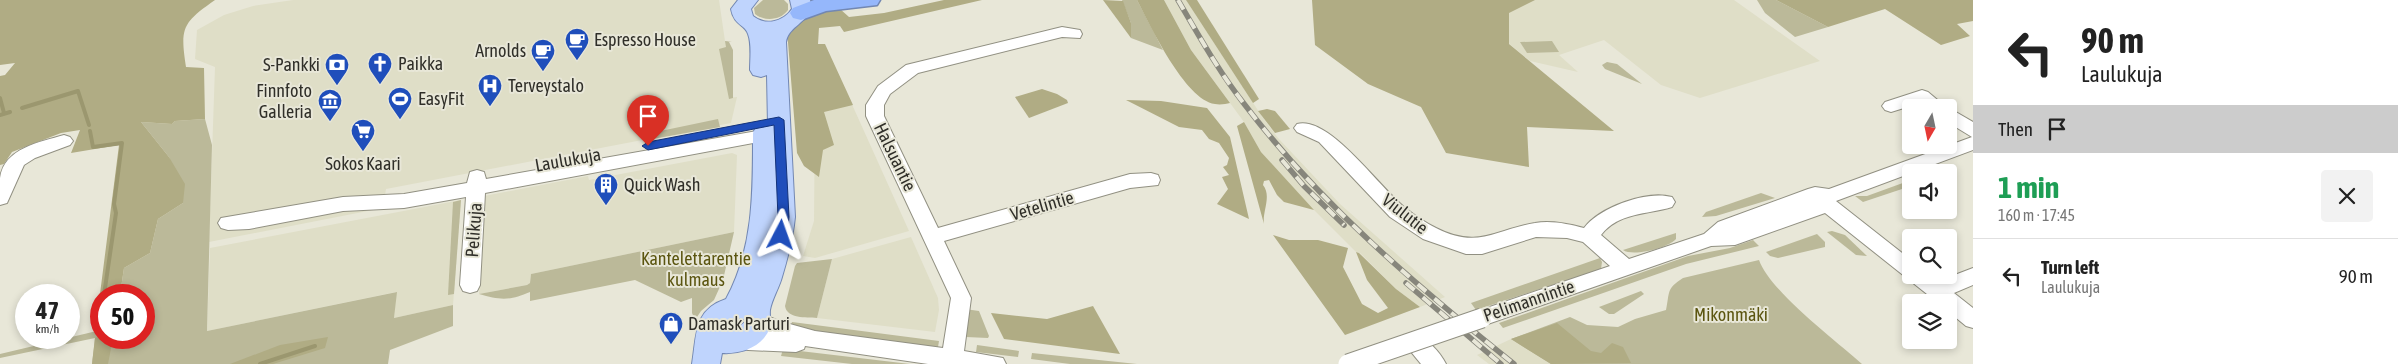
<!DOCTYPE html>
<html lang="en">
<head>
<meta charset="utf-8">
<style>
	:root { --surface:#fff; --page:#f2f2f2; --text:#222; --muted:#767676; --line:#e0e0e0 }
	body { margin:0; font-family:"Asap Condensed",sans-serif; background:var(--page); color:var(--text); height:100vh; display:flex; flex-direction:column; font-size:19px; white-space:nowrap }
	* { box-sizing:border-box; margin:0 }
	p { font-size:16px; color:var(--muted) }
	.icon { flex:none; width:28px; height:28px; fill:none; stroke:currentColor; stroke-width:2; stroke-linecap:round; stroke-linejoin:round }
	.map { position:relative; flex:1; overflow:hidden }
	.panel { display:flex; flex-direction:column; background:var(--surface); width:425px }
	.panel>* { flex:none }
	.banner { background:#fff; color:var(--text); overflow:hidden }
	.needle { width:32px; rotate:189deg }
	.controls { position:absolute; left:1902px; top:99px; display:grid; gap:10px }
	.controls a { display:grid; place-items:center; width:55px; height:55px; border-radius:5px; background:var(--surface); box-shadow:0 2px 8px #0003; font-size:25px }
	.speed { position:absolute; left:15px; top:284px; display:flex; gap:10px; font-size:25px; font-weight:700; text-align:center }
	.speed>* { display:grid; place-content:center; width:65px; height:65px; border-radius:50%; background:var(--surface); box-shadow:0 2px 8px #0003; line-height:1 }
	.speed small { font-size:12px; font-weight:400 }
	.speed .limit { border:8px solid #d22; background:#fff; color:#111 }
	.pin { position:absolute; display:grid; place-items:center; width:42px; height:42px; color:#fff; margin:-51px -21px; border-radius:50% 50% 50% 0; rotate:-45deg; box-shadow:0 0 5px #0007 }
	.pin .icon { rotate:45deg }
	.me { position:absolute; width:55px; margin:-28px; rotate:4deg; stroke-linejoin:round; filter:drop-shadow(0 0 4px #0008) }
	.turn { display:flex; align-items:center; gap:18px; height:105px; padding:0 25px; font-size:22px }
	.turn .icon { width:65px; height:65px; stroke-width:2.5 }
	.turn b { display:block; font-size:35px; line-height:42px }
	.then { display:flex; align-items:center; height:48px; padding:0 25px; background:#0003; gap:10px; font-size:19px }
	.round { display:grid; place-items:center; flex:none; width:52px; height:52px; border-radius:5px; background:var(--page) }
	.headline { display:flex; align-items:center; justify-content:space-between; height:85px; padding:0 25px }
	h1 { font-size:30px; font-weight:700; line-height:38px; color:#1e9e55 }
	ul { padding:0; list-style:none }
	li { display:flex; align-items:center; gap:15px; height:75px; padding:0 25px; border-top:1px solid var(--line) }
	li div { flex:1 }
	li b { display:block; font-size:19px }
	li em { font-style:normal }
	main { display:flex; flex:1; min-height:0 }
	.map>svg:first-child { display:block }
	.built { fill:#dfdec7 }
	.green { fill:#bbb999 }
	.forest { fill:#b0ac84 }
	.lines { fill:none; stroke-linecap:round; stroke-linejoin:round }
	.stream { stroke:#9b976f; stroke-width:4 }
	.minor-casing { stroke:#919082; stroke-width:2 }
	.major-casing { stroke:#7287b2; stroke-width:2 }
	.highway-casing { stroke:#7287b2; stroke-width:3 }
	.minor { fill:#fff; fill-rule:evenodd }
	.major { fill:#bfd4fd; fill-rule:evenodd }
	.highway { fill:#95b7fb; fill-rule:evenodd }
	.rail-casing { stroke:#87867c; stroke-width:5.5 }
	.rail { stroke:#e8e7d8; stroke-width:4; stroke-dasharray:11; stroke-linecap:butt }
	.minor-bridge-casing { stroke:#919082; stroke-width:21; stroke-linecap:butt }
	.minor-bridge { stroke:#fff; stroke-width:19 }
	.route { fill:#1f4ebb; stroke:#14337a }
	.labels { text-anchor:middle; stroke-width:4; stroke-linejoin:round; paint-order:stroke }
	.poi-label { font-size:18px; fill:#302f29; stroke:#e8e7d8; text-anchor:start }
	.street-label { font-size:18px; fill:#302f29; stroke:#e8e7d8 }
	.park-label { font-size:18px; fill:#5b5510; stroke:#e8e7d8 }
</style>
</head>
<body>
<main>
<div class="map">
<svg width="1973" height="364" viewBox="0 0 1973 364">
	<rect width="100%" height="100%" fill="#e8e7d8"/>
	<g class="built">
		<polygon points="293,0 719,0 725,41 728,41 729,98 737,97 731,123 386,189 383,208 209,242 215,67 195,59 197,30 224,15 253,6"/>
		<polygon points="1164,0 1186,0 1261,115 1278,138 1340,204 1445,297 1420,307 1396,289 1360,253 1356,252 1305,201 1261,152 1244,122 1191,50"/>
		<polygon points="1457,0 1734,0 1820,61 1700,98 1661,85 1604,40 1559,55 1578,72 1530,61"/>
		<polygon points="850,100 909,231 815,258 803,256 814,221 815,108"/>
		<polygon points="732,153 737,155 734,232 531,274 530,283 527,285 479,294 484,196 588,176 589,180"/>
		<polygon points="461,200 453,305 394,318 396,292 207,331 210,248"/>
		<polygon points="911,237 938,298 939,310 935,332 817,318 832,259"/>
		<polygon points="1511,339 1525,347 1551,364 1489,364 1477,355"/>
	</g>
	<g class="green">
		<path d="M 763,0 L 784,0 L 788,4 L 788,10 C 781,20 765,22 755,14 L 754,8 Z"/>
		<polygon points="1122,0 1137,0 1163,50 1131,38 1131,23"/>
		<polygon points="1757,0 1776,0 1828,27 1795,37 1765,13"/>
		<polygon points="725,41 732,42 729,42 733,50 733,98 729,99 719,49 726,47"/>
		<polygon points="1552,41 1559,52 1527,53 1520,42"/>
		<polygon points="1607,62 1617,64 1642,84 1605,69 1602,65"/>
		<polygon points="205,119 212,145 207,331 397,292 394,318 453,305 453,326 390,350 388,364 92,364 95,338 0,358 0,354 101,330 101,338 144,338 144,295 120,295 124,268 150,253 158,219 183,203 169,157 141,122 172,124 175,121"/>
		<polygon points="718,119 720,127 647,140 639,132 651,133"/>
		<polygon points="1911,180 1911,186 1863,202 1855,196 1867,196"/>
		<polygon points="1761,193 1775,198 1716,216 1702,217 1706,212"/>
		<polygon points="461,200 454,294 448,295 453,202"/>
		<polygon points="1832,231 1845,235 1867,256 1856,255 1827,232"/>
		<path d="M 734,232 L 723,280 L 714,300 L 701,311 L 695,320 L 692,313 L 692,298 L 681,302 L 635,280 L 530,301 L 530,292 C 509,301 500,300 479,294 L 527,285 L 530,283 L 531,274 Z"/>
		<path d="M 1676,233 L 1676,239 C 1668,248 1633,257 1623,250 Z"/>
		<polygon points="1817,234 1825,242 1825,247 1778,258 1770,256 1766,252"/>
		<polygon points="1753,240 1759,246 1686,264 1503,328 1499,323 1688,256 1730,248"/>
		<polygon points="1600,258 1602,262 1601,269 1476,310 1471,303"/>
		<path d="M 832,259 L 817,318 C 806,317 787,319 785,306 L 795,266 L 797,263 Z"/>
		<path d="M 1759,260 C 1770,291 1835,340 1862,364 L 1551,364 L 1511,339 L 1570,317 L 1587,325 L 1618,327 L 1635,319 L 1666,310 C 1670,291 1666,289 1683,278 Z"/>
		<polygon points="1641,291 1644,294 1614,314 1609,314 1599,307"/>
		<polygon points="965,309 979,311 989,336 988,338 966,337"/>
		<polygon points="792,322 939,341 938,347 790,329"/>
		<polygon points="977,345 1019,351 1018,357 976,352"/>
		<polygon points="783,349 910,364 852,364 781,356"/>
		<polygon points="1032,353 1137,364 1070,364 1031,359"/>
	</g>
	<g class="forest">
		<path d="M 0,0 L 215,0 C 182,23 180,28 186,67 L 204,68 L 205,119 L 175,121 L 172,124 L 141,122 L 169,157 L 185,184 L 183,203 L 158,219 L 150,253 L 124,268 L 120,295 L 101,295 L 101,330 L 95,333 L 119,145 L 71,153 L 80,130 L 61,133 L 12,152 L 4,164 L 0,165 L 0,76 L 5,75 L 15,63 L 0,65 Z"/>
		<polygon points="944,0 982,0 844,32 840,26 819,28 818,44 825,44 853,105 824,112 834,145 823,150 819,177 804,166 797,153 787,30 813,13 840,9 849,17 884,13"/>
		<polygon points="1103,0 1123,1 1131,23 1131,38"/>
		<path d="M 1137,0 L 1164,0 L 1191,50 L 1230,103 C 1226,104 1220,105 1215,104 C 1185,100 1150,25 1137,0 Z"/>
		<polygon points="1186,0 1197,0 1259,99 1253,103"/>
		<polygon points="1312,0 1535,0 1509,13 1509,44 1614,131 1527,127 1529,167 1446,153 1421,107 1368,84 1315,45"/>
		<polygon points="1776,0 1973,0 1973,21 1957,24 1970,36 1941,45 1885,9 1828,27"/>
		<polygon points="1042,89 1057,94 1067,100 1068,103 1029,118 1015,97"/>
		<polygon points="1126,100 1161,101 1207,108 1230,137 1249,219 1217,204 1228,189 1222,177 1229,175 1223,167 1227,165 1229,158 1219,143 1209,139 1202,130 1179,127"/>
		<polygon points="1267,109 1275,111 1290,129 1275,133 1258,111"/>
		<path d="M 1244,122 L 1261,152 L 1314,210 L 1284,202 L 1277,195 L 1269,180 L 1264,181 L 1263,185 C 1272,196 1262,212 1264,224 L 1237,126 Z"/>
		<polygon points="1273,235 1289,240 1318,240 1348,248 1343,267 1362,304 1378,313 1388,308 1367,280 1356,252 1359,253 1396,289 1420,307 1345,335"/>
		<polygon points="1093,306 1120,354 1004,339 991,313 1047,319"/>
		<polygon points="1557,323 1591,351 1601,353 1612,343 1623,347 1631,363 1551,364 1511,339"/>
		<polygon points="101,336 113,338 108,364 92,364 95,338"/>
		<polygon points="328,337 325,348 273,364 230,364 280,345"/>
	</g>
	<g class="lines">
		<g class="stream">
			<polyline points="0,98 4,113"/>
			<polyline points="22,108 78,91 89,125"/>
			<polyline points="0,115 10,112"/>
			<polyline points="90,131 93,147 122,143 114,204 116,213 104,295"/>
			<polyline points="100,328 101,317"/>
			<polyline points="260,364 315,346"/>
		</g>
		<defs>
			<g id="minor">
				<polygon points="1062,27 1080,30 1082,34 1080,38 1062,37 918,73 890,94 884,105 884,116 938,228 1130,174 1151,173 1158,175 1160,180 1158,185 1130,188 944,241 971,298 964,351 1003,358 1006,364 928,364 805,346 804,349 796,352 748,350 740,347 737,341 740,335 761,332 753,327 749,321 753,315 760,313 779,321 815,331 943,348 951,298 866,116 866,105 878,86 906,65"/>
				<polygon points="1922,90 1928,92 1947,108 1926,108 1920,103 1891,112 1885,110 1882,106 1885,102"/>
				<path d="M 1949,108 L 1973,122 L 1973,150 L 1836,201 L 1911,260 L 1911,275 L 1931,275 L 1939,281 L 1973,268 L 1973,285 L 1954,293 L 1973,308 L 1973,328 L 1966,326 L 1949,312 L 1949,302 L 1937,302 L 1825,213 L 1735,245 L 1711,246 L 1482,326 L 1475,324 L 1472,318 L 1475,312 L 1610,266 L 1583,242 L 1567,238 L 1536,237 L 1482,254 L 1466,254 L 1423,239 L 1390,217 L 1319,142 L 1297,132 L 1294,128 L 1297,124 C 1329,115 1380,188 1404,207 C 1414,215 1426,223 1436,228 C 1478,250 1496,229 1535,223 C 1551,220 1569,224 1584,228 C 1600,207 1647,190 1672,197 L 1675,202 L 1672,207 C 1646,215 1619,212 1601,235 L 1629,259 L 1704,234 L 1718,222 L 1808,189 L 1815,187 L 1829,189 L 1972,137 L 1949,123 Z"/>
				<polygon points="779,127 785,129 788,133 785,137 485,193 480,285 477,291 470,293 463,291 460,285 466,197 404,208 343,211 249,229 228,230 221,228 218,223 221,218 343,197 404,194 467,183 470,172 477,170 484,172 486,179"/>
				<path d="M 64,135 L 70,137 L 73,141 L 70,145 L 35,158 L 24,165 L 7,203 L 0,205 C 0,196 0,186 0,178 C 4,148 40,142 64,135 Z"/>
				<path d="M 1414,333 C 1427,338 1440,352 1446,364 L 1421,364 L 1403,342 L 1406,336 Z"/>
			</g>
			<path id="major" d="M 738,0 L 758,0 L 751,9 L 753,16 C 765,26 783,22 792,9 L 790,0 L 810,0 L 812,9 C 804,24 788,28 786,42 L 795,217 C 793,238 788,257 782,277 C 779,288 772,299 770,310 C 769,322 774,325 764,338 C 754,350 736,354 722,353 L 720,364 L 692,364 C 697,335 693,310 726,299 C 754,248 753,190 753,133 L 756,127 L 768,126 L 767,75 L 761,77 L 753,75 L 750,70 C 750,59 752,44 748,34 C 745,24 734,26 731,9 ZM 735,318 L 744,319 L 745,322 L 733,331 L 724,329 L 726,324 Z"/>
			<polygon id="highway" points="814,0 880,0 877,5 826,11 801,20 793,18 790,13 793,8"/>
		</defs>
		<use href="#minor" class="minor-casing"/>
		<use href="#major" class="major-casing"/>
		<use href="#highway" class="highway-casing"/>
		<use href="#minor" class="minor"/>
		<use href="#major" class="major"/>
		<use href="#highway" class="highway"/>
		<defs>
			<g id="rail">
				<path d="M 1178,0 C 1199,36 1219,72 1245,105 C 1321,205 1417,286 1514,364"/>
				<polyline points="1282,160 1304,186 1344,225"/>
				<polyline points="1406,283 1501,364"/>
			</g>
		</defs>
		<use href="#rail" class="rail-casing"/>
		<use href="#rail" class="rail"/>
		<defs>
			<polyline id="minor-bridge" points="1348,364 1482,318"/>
		</defs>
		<use href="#minor-bridge" class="minor-bridge-casing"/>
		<use href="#minor-bridge" class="minor-bridge"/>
	</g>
	<polygon class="route" points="779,117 784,120 789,217 787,235 781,240 775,235 778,217 774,125 648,150 642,146 648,142"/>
	<defs>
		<symbol id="cafe-pin" viewBox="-11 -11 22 30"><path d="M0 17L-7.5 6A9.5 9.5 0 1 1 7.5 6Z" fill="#1f4ebb" stroke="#e8e7d8"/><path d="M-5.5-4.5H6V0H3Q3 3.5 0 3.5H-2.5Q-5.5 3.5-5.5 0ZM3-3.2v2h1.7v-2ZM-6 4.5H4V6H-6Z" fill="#fff"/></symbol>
		<symbol id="church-pin" viewBox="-11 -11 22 30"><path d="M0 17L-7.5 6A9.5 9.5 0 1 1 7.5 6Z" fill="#1f4ebb" stroke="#e8e7d8"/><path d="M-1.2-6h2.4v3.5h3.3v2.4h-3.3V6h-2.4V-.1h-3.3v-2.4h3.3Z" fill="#fff"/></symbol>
		<symbol id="bank-pin" viewBox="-11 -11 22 30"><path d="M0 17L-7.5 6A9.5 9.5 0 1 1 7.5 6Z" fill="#1f4ebb" stroke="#e8e7d8"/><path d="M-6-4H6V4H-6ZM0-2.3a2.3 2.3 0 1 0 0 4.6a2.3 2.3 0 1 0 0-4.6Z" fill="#fff"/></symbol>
		<symbol id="hospital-pin" viewBox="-11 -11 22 30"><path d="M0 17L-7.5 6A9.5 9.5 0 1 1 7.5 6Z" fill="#1f4ebb" stroke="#e8e7d8"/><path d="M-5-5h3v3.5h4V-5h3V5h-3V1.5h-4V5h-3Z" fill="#fff"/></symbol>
		<symbol id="stadium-pin" viewBox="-11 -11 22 30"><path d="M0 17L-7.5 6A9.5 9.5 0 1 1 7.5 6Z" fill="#1f4ebb" stroke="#e8e7d8"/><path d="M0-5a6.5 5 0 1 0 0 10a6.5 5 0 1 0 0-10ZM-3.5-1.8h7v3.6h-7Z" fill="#fff"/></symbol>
		<symbol id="museum-pin" viewBox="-11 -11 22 30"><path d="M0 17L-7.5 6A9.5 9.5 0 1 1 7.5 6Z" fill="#1f4ebb" stroke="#e8e7d8"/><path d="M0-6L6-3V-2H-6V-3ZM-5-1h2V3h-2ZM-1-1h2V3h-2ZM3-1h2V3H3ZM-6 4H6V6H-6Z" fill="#fff"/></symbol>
		<symbol id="supermarket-pin" viewBox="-11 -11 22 30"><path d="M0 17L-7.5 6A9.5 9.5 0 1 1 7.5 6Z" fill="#1f4ebb" stroke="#e8e7d8"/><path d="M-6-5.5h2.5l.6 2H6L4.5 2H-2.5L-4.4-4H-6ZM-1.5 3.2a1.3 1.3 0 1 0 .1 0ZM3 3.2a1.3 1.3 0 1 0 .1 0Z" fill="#fff"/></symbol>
		<symbol id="building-pin" viewBox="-11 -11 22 30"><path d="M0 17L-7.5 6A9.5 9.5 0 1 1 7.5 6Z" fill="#1f4ebb" stroke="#e8e7d8"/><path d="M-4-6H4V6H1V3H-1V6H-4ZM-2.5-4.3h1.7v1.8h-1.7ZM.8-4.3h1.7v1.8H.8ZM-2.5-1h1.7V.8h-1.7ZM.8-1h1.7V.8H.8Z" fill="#fff"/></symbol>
		<symbol id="shop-pin" viewBox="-11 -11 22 30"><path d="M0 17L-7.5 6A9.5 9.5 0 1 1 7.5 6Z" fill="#1f4ebb" stroke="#e8e7d8"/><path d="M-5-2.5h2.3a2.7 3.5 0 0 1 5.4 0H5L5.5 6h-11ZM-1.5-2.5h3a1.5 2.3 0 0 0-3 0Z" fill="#fff"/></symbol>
	</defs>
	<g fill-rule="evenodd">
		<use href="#cafe-pin" x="563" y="26" width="28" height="38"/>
		<use href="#cafe-pin" x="529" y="37" width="28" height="38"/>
		<use href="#church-pin" x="366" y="50" width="28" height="38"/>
		<use href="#bank-pin" x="323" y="51" width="28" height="38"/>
		<use href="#hospital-pin" x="476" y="72" width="28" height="38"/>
		<use href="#stadium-pin" x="386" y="85" width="28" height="38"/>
		<use href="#museum-pin" x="316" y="87" width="28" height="38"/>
		<use href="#supermarket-pin" x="349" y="117" width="28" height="38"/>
		<use href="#building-pin" x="592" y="171" width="28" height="38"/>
		<use href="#shop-pin" x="657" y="310" width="28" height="38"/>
	</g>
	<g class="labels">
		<g class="poi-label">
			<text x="594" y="46">Espresso House</text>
			<text x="526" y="57" text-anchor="end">Arnolds</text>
			<text x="398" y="70">Paikka</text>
			<text x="320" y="71" text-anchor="end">S-Pankki</text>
			<text x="508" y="92">Terveystalo</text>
			<text x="312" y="97" text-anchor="end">Finnfoto<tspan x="312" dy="21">Galleria</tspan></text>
			<text x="418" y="105">EasyFit</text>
			<text x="363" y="170" text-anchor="middle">Sokos Kaari</text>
			<text x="624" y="191">Quick Wash</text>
			<text x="688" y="330">Damask Parturi</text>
		</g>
		<g class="street-label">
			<text transform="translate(895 157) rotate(64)" y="6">Halsuantie</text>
			<text transform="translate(568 160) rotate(-10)" y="6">Laulukuja</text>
			<text transform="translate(1042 206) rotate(-16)" y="6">Vetelintie</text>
			<text transform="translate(1405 214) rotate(38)" y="6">Viulutie</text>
			<text transform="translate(474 230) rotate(-86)" y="6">Pelikuja</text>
			<text transform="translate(1529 301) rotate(-19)" y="6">Pelimannintie</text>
		</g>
		<g class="park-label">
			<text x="696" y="265">Kantelettarentie<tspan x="696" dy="21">kulmaus</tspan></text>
			<text x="1731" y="321">Mikonmäki</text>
		</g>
	</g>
</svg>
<div class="controls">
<a><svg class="needle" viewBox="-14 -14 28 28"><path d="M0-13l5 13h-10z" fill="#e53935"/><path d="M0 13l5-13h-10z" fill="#767676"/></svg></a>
<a><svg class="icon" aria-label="sound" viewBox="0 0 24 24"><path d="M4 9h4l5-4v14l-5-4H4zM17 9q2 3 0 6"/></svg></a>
<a><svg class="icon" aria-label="search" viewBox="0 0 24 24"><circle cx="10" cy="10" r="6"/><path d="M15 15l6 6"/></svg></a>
<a><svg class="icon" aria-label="layers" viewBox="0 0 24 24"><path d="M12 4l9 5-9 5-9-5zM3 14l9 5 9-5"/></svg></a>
</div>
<div class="speed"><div>47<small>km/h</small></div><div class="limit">50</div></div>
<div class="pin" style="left:648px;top:146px;background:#d93025"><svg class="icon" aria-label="arrive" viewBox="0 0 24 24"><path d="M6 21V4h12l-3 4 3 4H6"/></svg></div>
<svg class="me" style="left:781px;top:235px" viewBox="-20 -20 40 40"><path d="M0-17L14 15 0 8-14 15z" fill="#1f4ebb" stroke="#fff" stroke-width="4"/></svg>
</div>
<section class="panel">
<div class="banner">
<div class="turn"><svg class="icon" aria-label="left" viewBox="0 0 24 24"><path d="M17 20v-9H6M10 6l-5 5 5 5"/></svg><div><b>90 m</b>Laulukuja</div></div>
<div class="then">Then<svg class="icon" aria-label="arrive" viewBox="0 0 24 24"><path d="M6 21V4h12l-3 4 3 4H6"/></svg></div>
</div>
<div class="headline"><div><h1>1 min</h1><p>160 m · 17:45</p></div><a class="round"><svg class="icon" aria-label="close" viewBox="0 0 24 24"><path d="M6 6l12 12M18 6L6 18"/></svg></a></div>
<ul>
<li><svg class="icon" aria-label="left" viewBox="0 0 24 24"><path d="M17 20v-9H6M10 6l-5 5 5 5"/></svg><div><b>Turn left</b><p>Laulukuja</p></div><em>90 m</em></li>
</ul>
</section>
</main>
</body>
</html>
